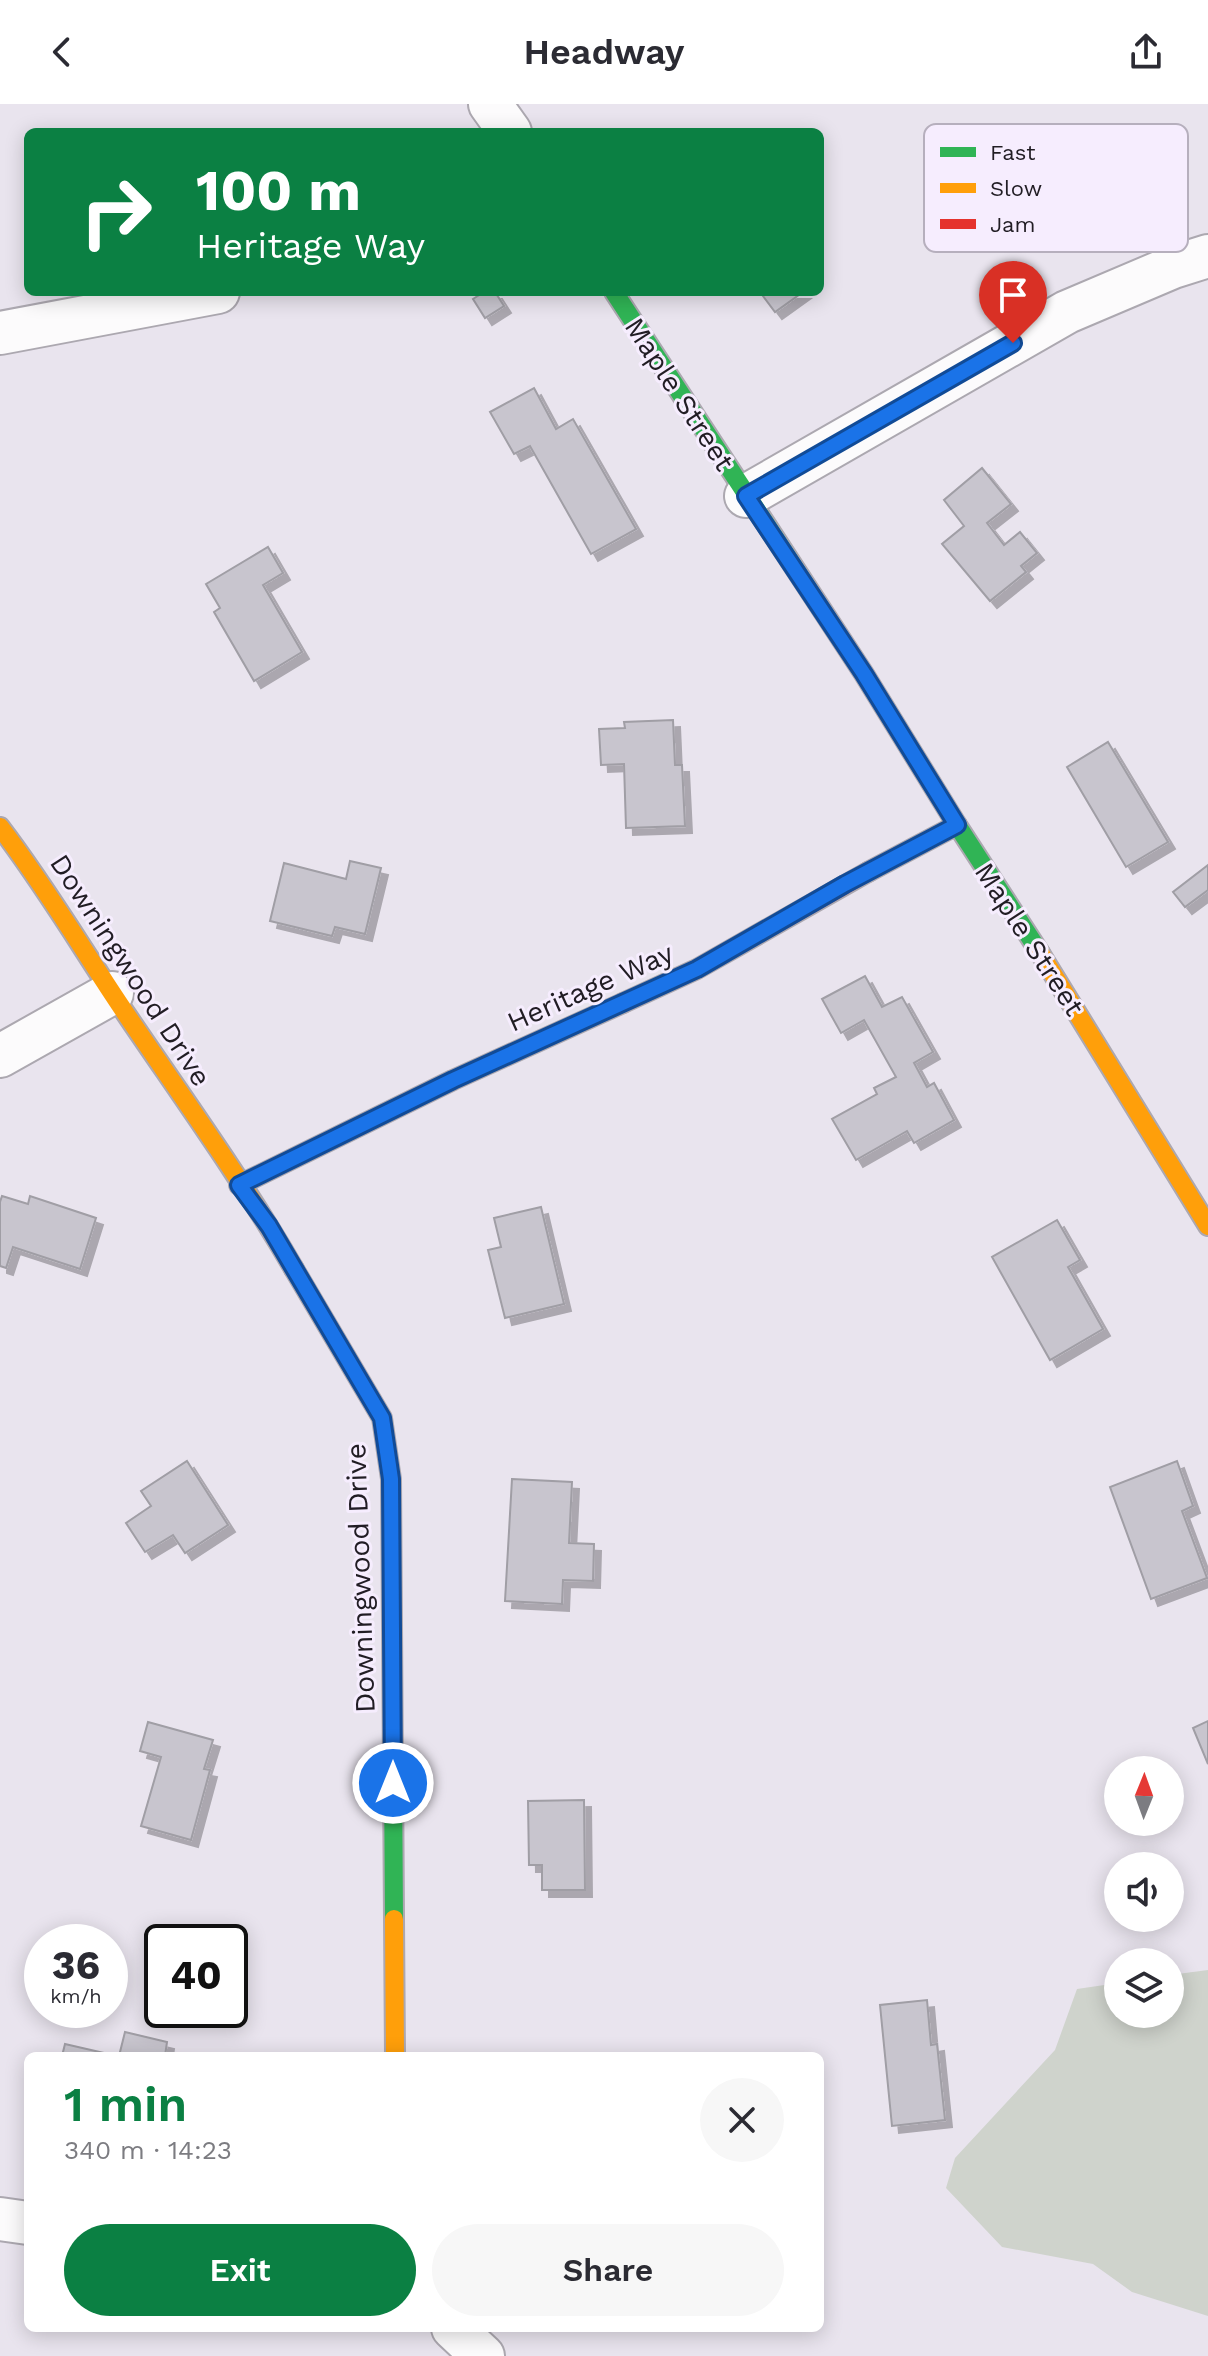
<!DOCTYPE html>
<html lang="en">
<head>
<meta charset="utf-8">
<style>
	:root { --surface:#fff; --page:#f7f7f7; --text:#2b2b33; --muted:#7c7c81; --accent:#0b8043 }
	body { margin:0; font-family:"Work Sans",sans-serif; background:var(--page); color:var(--text); height:100vh; display:flex; flex-direction:column; font-size:30px; white-space:nowrap }
	* { box-sizing:border-box; margin:0 }
	p { font-size:26px; color:var(--muted) }
	.icon { flex:none; width:44px; height:44px; fill:none; stroke:currentColor; stroke-width:2; stroke-linecap:round; stroke-linejoin:round }
	.map { position:relative; flex:1; overflow:hidden }
	.sheet { position:absolute; left:24px; top:1948px; width:800px; height:280px; display:flex; flex-direction:column; background:var(--surface); border-radius:12px; box-shadow:0 4px 20px #0003 }
	.sheet>* { flex:none }
	.banner { position:absolute; left:24px; top:24px; width:800px; height:168px; border-radius:12px; box-shadow:0 4px 20px #0003; background:#0b8043; color:#fff; overflow:hidden }
	.needle { width:52px; rotate:1deg }
	.fabs { position:absolute; left:1104px; top:1652px; display:grid; gap:16px }
	.fabs a { display:grid; place-items:center; width:80px; height:80px; border-radius:50%; background:var(--surface); box-shadow:0 4px 20px #0003; font-size:40px }
	.speed { position:absolute; left:24px; top:1820px; display:flex; gap:16px; font-size:40px; font-weight:700; text-align:center }
	.speed>* { display:grid; place-content:center; width:104px; height:104px; border-radius:50%; background:var(--surface); box-shadow:0 4px 20px #0003; line-height:1 }
	.speed small { font-size:20px; font-weight:400 }
	.speed .limit { border:4px solid #111; border-radius:12px; background:#fff; color:#111 }
	.pin { position:absolute; display:grid; place-items:center; width:68px; height:68px; color:#fff; margin:-82px -34px; border-radius:50% 50% 50% 0; rotate:-45deg; box-shadow:0 0 8px #0007 }
	.pin .icon { rotate:45deg }
	.me { position:absolute; width:88px; margin:-44px; rotate:0deg; stroke-linejoin:round; filter:drop-shadow(0 0 6px #0008) }
	.turn { display:flex; align-items:center; gap:28px; height:168px; padding:0 40px; font-size:36px }
	.turn .icon { width:104px; height:104px; stroke-width:2.5 }
	.turn b { display:block; font-size:56px; line-height:68px }
	.round { display:grid; place-items:center; flex:none; width:84px; height:84px; border-radius:42px; background:var(--page) }
	.summary { display:flex; align-items:center; justify-content:space-between; height:136px; padding:0 40px }
	h1 { font-size:48px; font-weight:600; line-height:60px; color:var(--accent) }
	.button { display:flex; gap:16px; margin-top:auto; padding:16px 40px }
	.button a { flex:1; height:92px; border-radius:48px; background:var(--accent); color:#fff; font-size:32px; font-weight:600; line-height:92px; text-align:center }
	.button a+a { background:var(--page); color:var(--text) }
	header { display:flex; justify-content:space-between; align-items:center; height:104px; padding:0 40px; background:var(--surface); font-size:36px; font-weight:600 }
	.map>svg:first-child { display:block }
	.green { fill:#cfd3cc }
	.building { fill:#c8c5ce; stroke:#a09ea5; stroke-width:2; filter:url(#shadow) }
	.lines { fill:none; stroke-linecap:round; stroke-linejoin:round }
	.street-casing { stroke:#aca8b0; stroke-width:46 }
	.fast-casing { stroke:#aca8b0; stroke-width:22 }
	.slow-casing { stroke:#aca8b0; stroke-width:22 }
	.jam-casing { stroke:#aca8b0; stroke-width:22 }
	.street { stroke:#fcfbfc; stroke-width:42 }
	.fast { stroke:#30b455; stroke-width:18 }
	.slow { stroke:#ff9f0a; stroke-width:18 }
	.jam { stroke:#e5322d; stroke-width:18 }
	.route-casing { stroke:#114b97; stroke-width:20 }
	.route { stroke:#1a73e8; stroke-width:14 }
	.labels { text-anchor:middle; stroke-width:6; stroke-linejoin:round; paint-order:stroke }
	.street-label { font-size:28px; fill:#211d24; stroke:#f6edfe }
	.key { fill:#f6edfe; stroke:#b6afbd; stroke-width:2 }
	.key-label { font-size:22px; fill:#211d24 }
</style>
</head>
<body>
<header><svg class="icon" aria-label="back" viewBox="0 0 24 24"><path d="M15 5l-7 7 7 7"/></svg>Headway<svg class="icon" aria-label="share" viewBox="0 0 24 24"><path d="M12 15V3M7 8l5-5 5 5M5 13v7h14v-7"/></svg></header>
<div class="map">
<svg width="1208" height="2252" viewBox="0 0 1208 2252">
	<defs>
		<filter id="shadow"><feDropShadow dx="7" dy="7" stdDeviation="0" flood-color="#0004"/></filter>
	</defs>
	<rect width="100%" height="100%" fill="#e9e4ee"/>
	<polygon class="green" points="1208,1866 1208,2212 1132,2188 1093,2160 1002,2143 946,2084 955,2054 1055,1946 1077,1885 1118,1879 1118,1910 1170,1910 1170,1871"/>
	<g class="building">
		<polygon points="484,188 495,188 504,202 485,214 473,195"/>
		<polygon points="760,188 803,188 775,208"/>
		<polygon points="534,284 556,325 573,315 636,425 591,450 530,342 514,350 490,308"/>
		<polygon points="982,364 1011,400 987,419 1004,441 1020,428 1037,449 1021,462 1026,468 990,497 942,440 964,422 944,396"/>
		<polygon points="268,443 283,469 263,481 302,548 254,577 214,508 220,504 206,480"/>
		<polygon points="673,616 675,661 682,661 685,722 626,724 624,660 601,661 599,625 625,624 624,618"/>
		<polygon points="1108,638 1168,738 1126,763 1067,663"/>
		<polygon points="350,757 381,764 365,830 335,823 332,832 270,817 284,759 346,775"/>
		<polygon points="1208,761 1208,786 1185,803 1173,788"/>
		<polygon points="865,872 882,903 902,893 933,948 914,959 927,983 934,979 954,1016 914,1039 907,1027 856,1056 832,1015 877,990 874,984 896,973 864,916 841,929 822,895"/>
		<polygon points="2,1092 28,1100 30,1092 96,1114 80,1165 13,1143 6,1164 0,1162 0,1098"/>
		<polygon points="541,1103 564,1200 505,1214 488,1146 501,1143 494,1114"/>
		<polygon points="1057,1116 1080,1156 1068,1163 1103,1225 1050,1256 992,1153"/>
		<polygon points="187,1357 228,1421 185,1449 173,1431 145,1448 126,1419 151,1402 141,1387"/>
		<polygon points="1177,1357 1193,1402 1182,1407 1207,1474 1151,1495 1110,1383"/>
		<polygon points="512,1375 572,1378 569,1439 594,1440 593,1477 563,1476 562,1500 505,1497"/>
		<polygon points="1208,1617 1208,1660 1193,1624"/>
		<polygon points="148,1618 213,1636 204,1665 210,1666 191,1736 141,1722 161,1653 140,1647"/>
		<polygon points="584,1696 585,1786 542,1786 542,1761 529,1761 528,1697"/>
		<polygon points="927,1896 931,1941 937,1940 945,2016 892,2022 880,1901"/>
		<polygon points="125,1928 167,1938 165,1952 119,1952"/>
		<polygon points="65,1940 117,1952 62,1952"/>
	</g>
	<g class="lines">
		<defs>
			<g id="street">
				<polyline points="490,0 510,28"/>
				<polyline points="0,229 218,188"/>
				<polyline points="746,392 1067,208 1173,163 1208,152"/>
				<polyline points="0,952 112,889"/>
				<polyline points="0,2115 28,2119"/>
				<polyline points="453,2224 483,2252"/>
			</g>
			<g id="fast">
				<polyline points="614,188 864,570 957,721 1040,849"/>
				<polyline points="868,768 957,721"/>
				<polyline points="239,1081 453,976 623,899"/>
				<polyline points="294,1165 382,1314 391,1375 394,1815"/>
			</g>
			<g id="slow">
				<path d="M 0,723 C 46,783 84,848 126,910 C 183,994 243,1077 294,1165"/>
				<polyline points="1040,849 1208,1122"/>
				<polyline points="394,1815 395,1952"/>
			</g>
			<polyline id="jam" points="623,899 697,865 868,768"/>
		</defs>
		<use href="#street" class="street-casing"/>
		<use href="#fast" class="fast-casing"/>
		<use href="#slow" class="slow-casing"/>
		<use href="#jam" class="jam-casing"/>
		<use href="#street" class="street"/>
		<use href="#fast" class="fast"/>
		<use href="#slow" class="slow"/>
		<use href="#jam" class="jam"/>
	</g>
	<g class="lines">
		<defs>
			<polyline id="route" points="393,1679 391,1375 382,1314 269,1122 239,1081 453,976 697,865 845,780 957,721 864,570 746,392 1013,239"/>
		</defs>
		<use href="#route" class="route-casing"/>
		<use href="#route" class="route"/>
	</g>
	<g class="labels">
		<g class="street-label">
			<text transform="translate(680 290) rotate(57)" y="10">Maple Street</text>
			<text transform="translate(1030 835) rotate(57)" y="10">Maple Street</text>
			<text transform="translate(131 866) rotate(57)" y="10">Downingwood Drive</text>
			<text transform="translate(590 883) rotate(-24)" y="10">Heritage Way</text>
			<text transform="translate(360 1474) rotate(-92)" y="10">Downingwood Drive</text>
		</g>
	</g>
	<rect x="924" y="20" width="264" height="128" rx="12" class="key"/>
	<rect x="940" y="43" width="36" height="10" fill="#30b455"/>
	<rect x="940" y="79" width="36" height="10" fill="#ff9f0a"/>
	<rect x="940" y="115" width="36" height="10" fill="#e5322d"/>
	<g class="key-label">
		<text x="990" y="56">Fast</text>
		<text x="990" y="92">Slow</text>
		<text x="990" y="128">Jam</text>
	</g>
</svg>
<div class="fabs">
<a><svg class="needle" viewBox="-14 -14 28 28"><path d="M0-13l5 13h-10z" fill="#e53935"/><path d="M0 13l5-13h-10z" fill="#7c7c81"/></svg></a>
<a><svg class="icon" aria-label="sound" viewBox="0 0 24 24"><path d="M4 9h4l5-4v14l-5-4H4zM17 9q2 3 0 6"/></svg></a>
<a><svg class="icon" aria-label="layers" viewBox="0 0 24 24"><path d="M12 4l9 5-9 5-9-5zM3 14l9 5 9-5"/></svg></a>
</div>
<div class="speed"><div>36<small>km/h</small></div><div class="limit">40</div></div>
<div class="pin" style="left:1013px;top:239px;background:#d93025"><svg class="icon" aria-label="arrive" viewBox="0 0 24 24"><path d="M6 21V4h12l-3 4 3 4H6"/></svg></div>
<svg class="me" style="left:393px;top:1679px" viewBox="-20 -20 40 40"><circle r="17" fill="#1a73e8" stroke="#fff" stroke-width="3"/><path d="M0-11L8 9 0 5-8 9z" fill="#fff"/></svg>
<div class="banner">
<div class="turn"><svg class="icon" aria-label="right" viewBox="0 0 24 24"><path d="M7 20v-9h11M14 6l5 5-5 5"/></svg><div><b>100 m</b>Heritage Way</div></div>
</div>
<section class="sheet">
<div class="summary"><div><h1>1 min</h1><p>340 m · 14:23</p></div><a class="round"><svg class="icon" aria-label="close" viewBox="0 0 24 24"><path d="M6 6l12 12M18 6L6 18"/></svg></a></div>
<div class="button"><a>Exit</a><a>Share</a></div>
</section>
</div>
</body>
</html>
